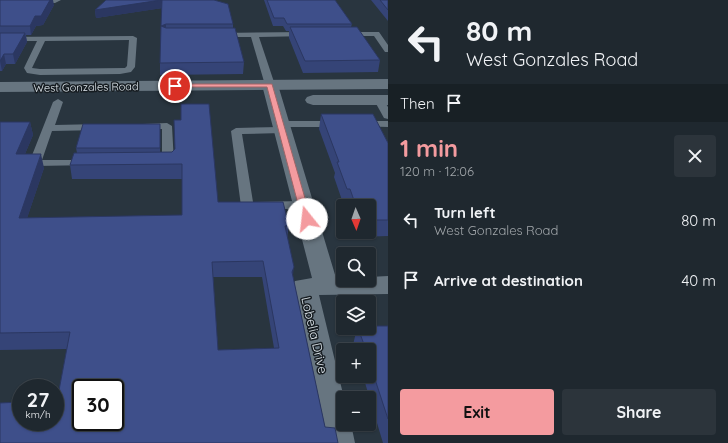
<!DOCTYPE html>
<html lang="en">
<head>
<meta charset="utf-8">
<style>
	:root { --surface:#1f282f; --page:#2c343b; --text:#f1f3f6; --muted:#a1a6aa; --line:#3c444b; --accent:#f49b9f }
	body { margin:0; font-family:Quicksand,sans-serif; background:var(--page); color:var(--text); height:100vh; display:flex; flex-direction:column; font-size:15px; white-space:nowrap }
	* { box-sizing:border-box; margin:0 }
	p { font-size:13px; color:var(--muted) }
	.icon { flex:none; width:22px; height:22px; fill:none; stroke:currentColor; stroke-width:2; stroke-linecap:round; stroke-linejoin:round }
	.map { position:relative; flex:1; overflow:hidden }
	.side { display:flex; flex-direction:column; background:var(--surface); width:340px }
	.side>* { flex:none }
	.guide { background:#1f282f; color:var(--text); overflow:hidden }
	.needle { width:26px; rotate:178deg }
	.fabs { position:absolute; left:336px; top:199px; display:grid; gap:8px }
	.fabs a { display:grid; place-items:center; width:40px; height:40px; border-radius:4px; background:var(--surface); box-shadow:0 1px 3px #0004,0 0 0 1px var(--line); font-size:20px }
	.speed { position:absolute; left:12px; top:379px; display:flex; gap:8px; font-size:20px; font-weight:700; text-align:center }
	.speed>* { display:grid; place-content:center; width:52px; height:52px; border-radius:50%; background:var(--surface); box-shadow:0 1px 3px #0004,0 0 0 1px var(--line); line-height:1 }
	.speed small { font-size:10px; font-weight:400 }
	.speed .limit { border:2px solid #111; border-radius:6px; background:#fff; color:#111 }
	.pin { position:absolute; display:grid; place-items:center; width:34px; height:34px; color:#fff; margin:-17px; border:2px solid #fff; border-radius:50%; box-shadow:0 1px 4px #0007 }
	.me { position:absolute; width:44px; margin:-22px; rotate:344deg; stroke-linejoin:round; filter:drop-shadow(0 0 3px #0008) }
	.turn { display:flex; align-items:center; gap:14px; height:84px; padding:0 12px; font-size:18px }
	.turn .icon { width:52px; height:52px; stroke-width:2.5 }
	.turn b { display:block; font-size:28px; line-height:34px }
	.then { display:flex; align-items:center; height:38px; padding:0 12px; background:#0003; gap:8px; font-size:15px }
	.round { display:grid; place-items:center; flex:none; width:42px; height:42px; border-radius:4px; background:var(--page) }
	.head { display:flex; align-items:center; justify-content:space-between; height:68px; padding:0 12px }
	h1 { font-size:24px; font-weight:800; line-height:30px; color:var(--accent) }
	.cta { display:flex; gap:8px; margin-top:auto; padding:8px 12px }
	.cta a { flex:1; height:46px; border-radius:4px; background:var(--accent); color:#111; font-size:16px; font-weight:800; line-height:46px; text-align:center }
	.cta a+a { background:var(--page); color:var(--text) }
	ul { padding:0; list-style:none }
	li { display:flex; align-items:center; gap:12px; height:60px; padding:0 12px }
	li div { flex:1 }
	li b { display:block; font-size:15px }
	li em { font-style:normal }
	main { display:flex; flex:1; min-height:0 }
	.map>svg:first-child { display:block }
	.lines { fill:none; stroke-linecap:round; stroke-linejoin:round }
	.lane { fill:#677580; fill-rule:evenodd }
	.street { fill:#677580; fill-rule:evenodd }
	.secondary { fill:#677580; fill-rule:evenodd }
	.wall { fill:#354477; fill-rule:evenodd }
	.shaded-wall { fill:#2b3761 }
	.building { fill:#3e4f8a; stroke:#2b3761; fill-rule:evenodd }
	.route { fill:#f49b9f; stroke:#9f6567 }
	.labels { text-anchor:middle; stroke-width:3; stroke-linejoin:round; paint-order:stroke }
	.far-street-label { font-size:11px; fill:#dee6ec; stroke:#161c21 }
	.street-label { font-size:13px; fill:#dee6ec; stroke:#161c21 }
</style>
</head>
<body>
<main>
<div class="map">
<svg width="388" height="443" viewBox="0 0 388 443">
	<rect width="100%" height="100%" fill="#29353f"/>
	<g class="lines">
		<g class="lane">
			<polygon points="307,32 311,34 310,36 259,37 275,85 270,88 265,85 251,37 221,37 217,35 221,33"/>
			<polygon points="341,32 379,32 388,45 388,52 385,52 374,36 344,36 340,34"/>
			<path d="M 133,36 L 137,38 L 135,67 L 131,72 L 120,74 L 40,75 L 27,73 L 24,68 L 37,41 L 0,41 L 0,37 ZM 129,40 L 127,66 L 125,68 L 40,69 L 32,68 L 45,41 Z"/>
			<polygon points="379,97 382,98 388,107 388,119 384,118 374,100"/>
			<polygon points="58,99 63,102 55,125 100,124 105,127 100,130 52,131 42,160 89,160 93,161 95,163 93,165 35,166 31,165 29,163 53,102"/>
			<polygon points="281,121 338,121 343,124 338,127 283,127 287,130 282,133 242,134 253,202 303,201 307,202 309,205 307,208 303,209 243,209 241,206 231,131 236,128 280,127 276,124"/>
			<polygon points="360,121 388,121 388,127 356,126 355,124"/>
			<polygon points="167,123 172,126 174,163 172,165 157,165 155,163 157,161 162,160 162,129 143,130 138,127 143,124"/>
		</g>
		<g class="street">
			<polygon points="0,0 61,0 55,3 0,4"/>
			<polygon points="270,80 275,82 278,85 336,278 343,277 343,280 369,280 369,277 388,276 388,294 319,295 344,398 343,398 343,424 351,424 355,443 323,443 291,287 295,281 312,278 262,85 265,82"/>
		</g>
		<g class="secondary">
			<polygon points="388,79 388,89 0,92 0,82"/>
			<polygon points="313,95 388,95 388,105 313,105 307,103 305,100 307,97"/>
		</g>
	</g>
	<g class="wall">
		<polygon points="0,0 54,5 43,25 36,26 31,35 26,35 27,42 15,64 6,64 2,71 0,71"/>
		<polygon points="214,0 233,24 233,28 244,62 243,74 160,75 160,63 162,8 96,18 95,10"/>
		<polygon points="264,0 335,0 352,24 351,27 380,60 378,72 303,73 289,38 289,31 286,31 283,26 273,26"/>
		<polygon points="371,0 388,0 388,21"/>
		<polygon points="321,114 388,143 388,236 358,237 356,232 369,232 369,206 344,206 334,177 335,173 319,129"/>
		<path d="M 174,120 L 218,202 L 289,226 L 287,238 L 293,277 L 325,427 L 57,401 L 67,349 L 0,350 L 0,122 L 30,122 L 33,135 L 25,154 L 44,168 L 27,218 L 182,215 L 182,179 L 72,179 L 70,165 L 77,153 L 76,148 L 160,124 L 160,152 L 172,152 L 175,149 ZM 213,277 L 262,277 L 274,348 L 218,350 Z"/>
		<polygon points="388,326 388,443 383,443 363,376 369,376 369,350 355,350 353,345 357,328 369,328"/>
	</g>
	<g class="shaded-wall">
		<polygon points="50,0 53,0 54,5 43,25 36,26 31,35 30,26 35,16"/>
		<polygon points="162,0 163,8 96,18 95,10"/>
		<polygon points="166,24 166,32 161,26"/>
		<polygon points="25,33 27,42 15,64 13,54"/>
		<polygon points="4,54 6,64 2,71 0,61"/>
		<polygon points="30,122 33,135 19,168 16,154"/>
		<polygon points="41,154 44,168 22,233 19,218"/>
		<polygon points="294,267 292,283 292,272"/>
	</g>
	<g class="building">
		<polygon points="0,0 50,0 41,16 35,16 30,26 0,26"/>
		<polygon points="106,0 161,0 95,10"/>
		<polygon points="162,0 214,0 228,4 233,24 166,24 161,26"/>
		<polygon points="267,0 335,0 352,24 287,24 284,18 274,18"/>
		<polygon points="380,0 388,0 388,10"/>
		<polygon points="161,26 166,28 235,28 244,62 160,63"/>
		<polygon points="290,27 357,27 380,60 305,61"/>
		<polygon points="0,33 25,33 13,54 4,54 0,61"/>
		<path d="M 181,104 L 209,104 L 218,202 L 283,202 L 289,226 L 285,226 L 294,267 L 292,272 L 325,427 L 335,428 L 338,443 L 0,443 L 0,403 L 21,402 L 21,422 L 55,422 L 55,401 L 57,401 L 70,332 L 0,333 L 0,122 L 30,122 L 16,154 L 41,154 L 19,218 L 182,215 L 182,164 L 70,165 L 74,153 L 172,152 L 175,149 L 174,120 L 181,120 ZM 263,261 L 279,348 L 218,350 L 212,262 ZM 81,388 L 115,388 L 115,422 L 81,422 Z"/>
		<polygon points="321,114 373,114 388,143 388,220 369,220 369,206 356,206 350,189 347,189 337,162 339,162"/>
		<polygon points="83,124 160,124 160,148 76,148"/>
		<polygon points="369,326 388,326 388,419 369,361 369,350 366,350 358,328 369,328"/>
	</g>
	<polygon class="route" points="175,84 272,84 311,219 310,221 304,221 302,219 267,87 172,87 171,86"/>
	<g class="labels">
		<g class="far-street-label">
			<text transform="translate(86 87) rotate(-1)" y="4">West Gonzales Road</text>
		</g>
		<g class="street-label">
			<text transform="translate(315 335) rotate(77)" y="5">Lobelia Drive</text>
		</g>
	</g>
</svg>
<div class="fabs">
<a><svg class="needle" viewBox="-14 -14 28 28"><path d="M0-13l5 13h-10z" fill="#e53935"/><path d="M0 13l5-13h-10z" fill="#a1a6aa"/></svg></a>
<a><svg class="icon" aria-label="search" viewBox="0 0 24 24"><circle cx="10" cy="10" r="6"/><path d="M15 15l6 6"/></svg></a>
<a><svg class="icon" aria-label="layers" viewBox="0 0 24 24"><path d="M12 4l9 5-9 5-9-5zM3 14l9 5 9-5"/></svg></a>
<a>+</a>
<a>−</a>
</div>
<div class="speed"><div>27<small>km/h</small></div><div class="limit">30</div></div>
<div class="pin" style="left:175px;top:86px;background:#d93025"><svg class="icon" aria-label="arrive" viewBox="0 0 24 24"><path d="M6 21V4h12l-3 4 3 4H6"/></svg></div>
<svg class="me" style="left:307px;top:219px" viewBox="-20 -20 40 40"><circle r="19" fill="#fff"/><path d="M0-13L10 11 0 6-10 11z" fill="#f49b9f"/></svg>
</div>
<section class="side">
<div class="guide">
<div class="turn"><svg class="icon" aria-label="left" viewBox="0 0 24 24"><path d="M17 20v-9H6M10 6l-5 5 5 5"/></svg><div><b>80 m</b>West Gonzales Road</div></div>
<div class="then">Then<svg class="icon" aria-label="arrive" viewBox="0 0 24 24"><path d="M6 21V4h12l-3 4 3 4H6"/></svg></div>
</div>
<div class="head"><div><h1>1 min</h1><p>120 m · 12:06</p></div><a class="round"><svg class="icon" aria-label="close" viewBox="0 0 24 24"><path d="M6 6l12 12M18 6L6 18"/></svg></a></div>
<ul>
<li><svg class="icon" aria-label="left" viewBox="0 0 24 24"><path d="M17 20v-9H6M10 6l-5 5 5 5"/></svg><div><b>Turn left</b><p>West Gonzales Road</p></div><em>80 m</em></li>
<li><svg class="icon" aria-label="arrive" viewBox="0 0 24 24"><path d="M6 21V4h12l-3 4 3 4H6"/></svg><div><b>Arrive at destination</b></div><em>40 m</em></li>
</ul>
<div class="cta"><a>Exit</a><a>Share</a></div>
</section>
</main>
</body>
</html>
